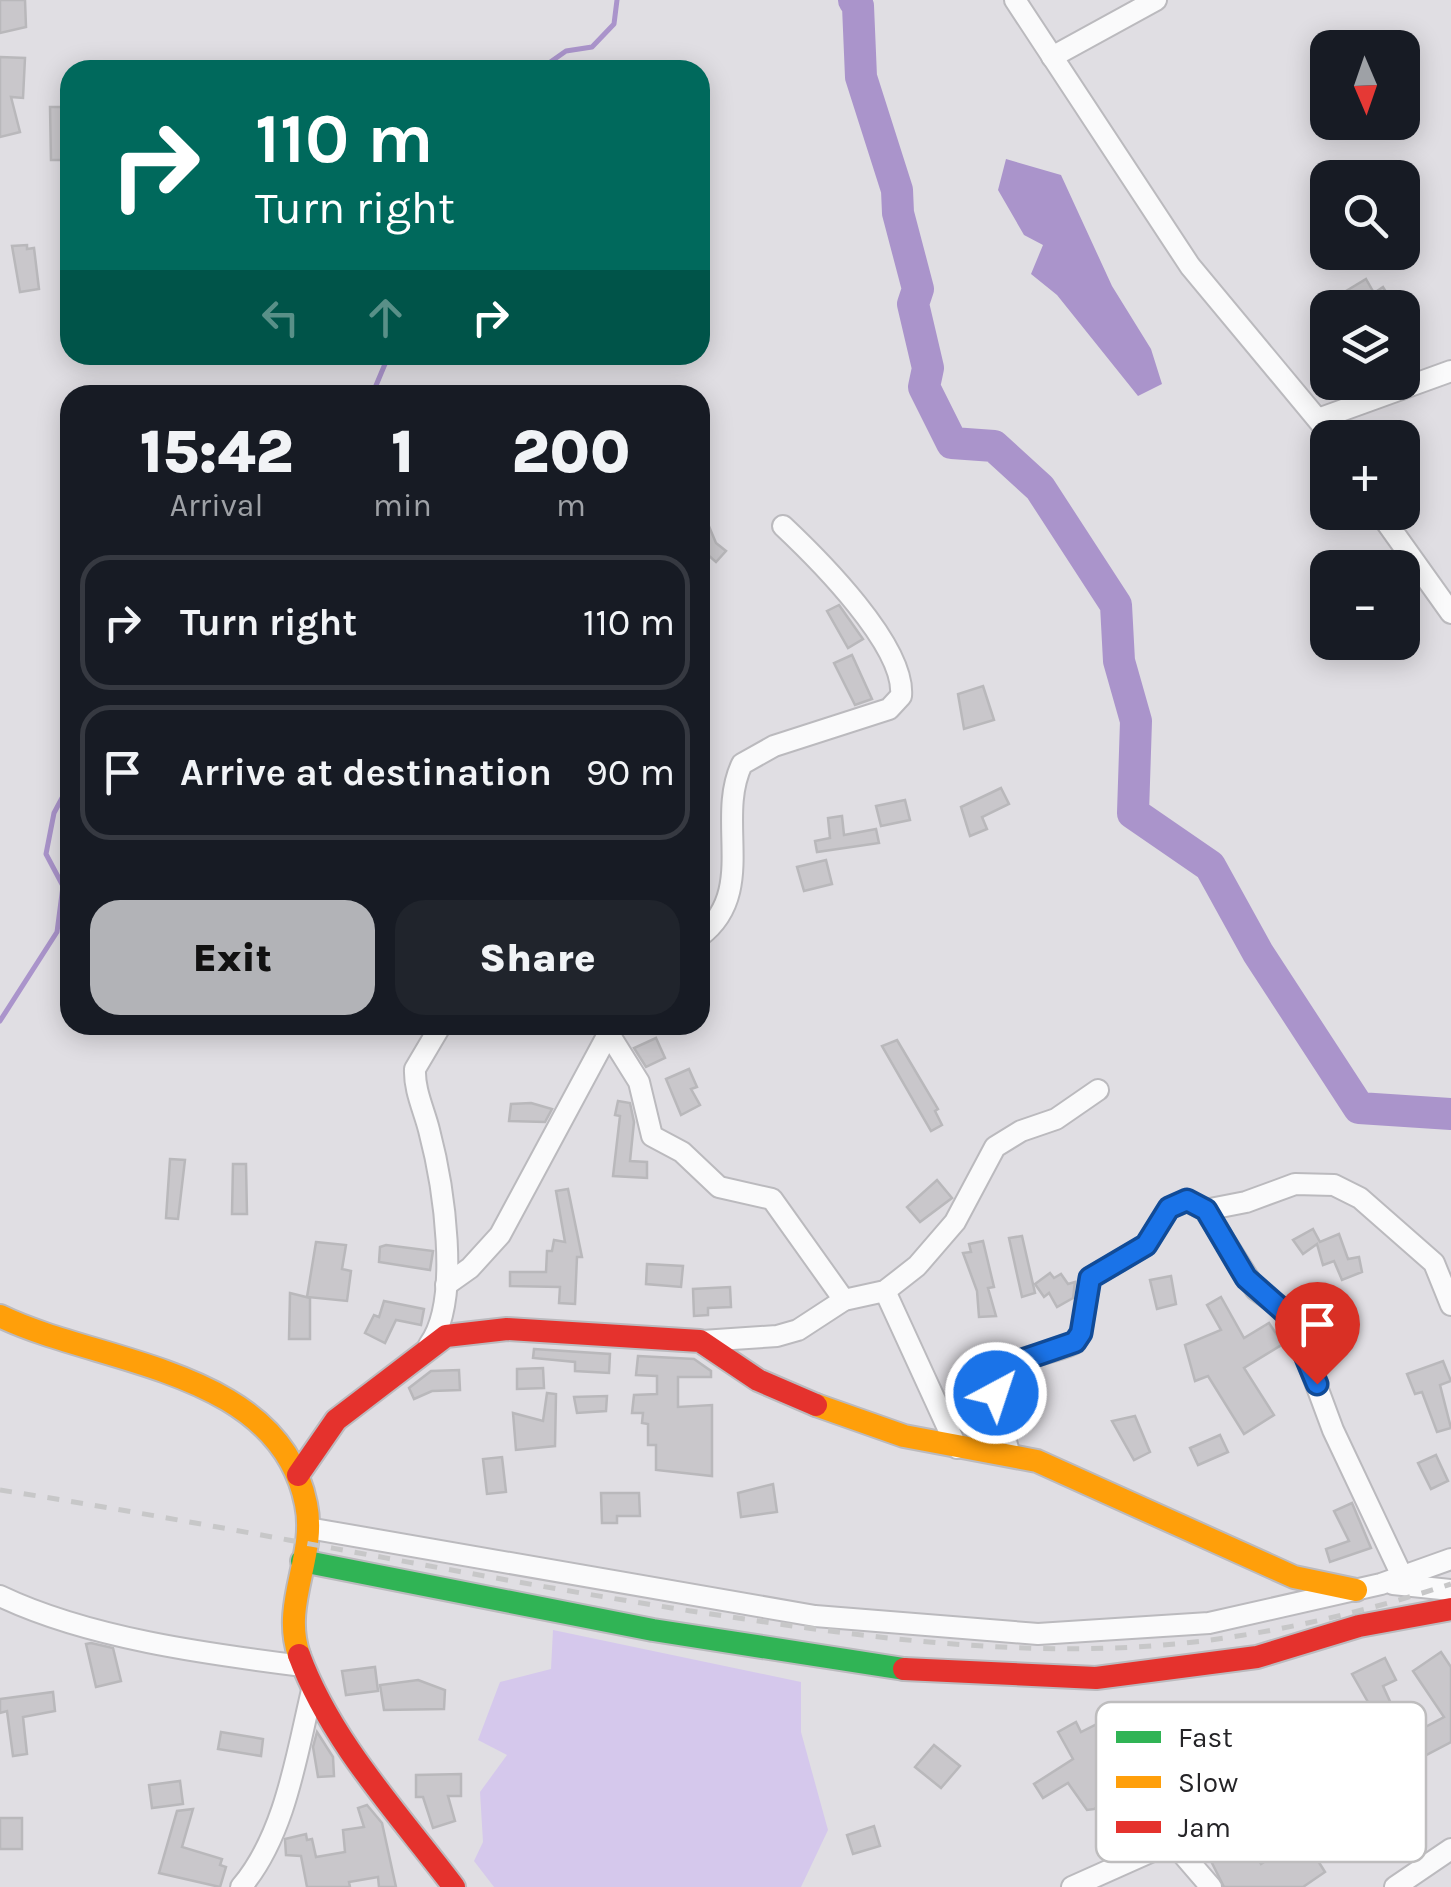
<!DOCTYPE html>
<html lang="en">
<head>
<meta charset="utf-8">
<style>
	:root { --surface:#171b24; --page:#20242c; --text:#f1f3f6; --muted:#9ea1a6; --line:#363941; --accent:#b2b3b7 }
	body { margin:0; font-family:Karla,sans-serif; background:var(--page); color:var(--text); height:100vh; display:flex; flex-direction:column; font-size:38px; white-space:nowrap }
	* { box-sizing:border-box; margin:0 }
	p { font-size:32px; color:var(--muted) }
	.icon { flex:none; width:55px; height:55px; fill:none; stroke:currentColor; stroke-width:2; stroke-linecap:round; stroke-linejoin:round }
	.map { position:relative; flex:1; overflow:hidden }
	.side { position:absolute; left:60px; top:385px; width:650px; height:650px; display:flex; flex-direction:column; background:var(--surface); border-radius:30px; box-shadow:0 5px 25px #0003 }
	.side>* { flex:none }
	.hud { position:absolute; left:60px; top:60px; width:650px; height:305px; border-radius:30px; box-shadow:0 5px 25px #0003; background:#00695c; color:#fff; overflow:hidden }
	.needle { width:65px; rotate:178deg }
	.controls { position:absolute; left:1310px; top:30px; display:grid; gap:20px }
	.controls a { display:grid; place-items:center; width:110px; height:110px; border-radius:20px; background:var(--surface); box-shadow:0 5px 25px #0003; font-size:50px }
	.pin { position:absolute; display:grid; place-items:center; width:85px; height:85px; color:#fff; margin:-102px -42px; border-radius:50% 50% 50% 0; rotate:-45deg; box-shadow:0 0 10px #0007 }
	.pin .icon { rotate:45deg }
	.me { position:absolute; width:110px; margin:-55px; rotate:40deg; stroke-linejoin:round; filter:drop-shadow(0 0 8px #0008) }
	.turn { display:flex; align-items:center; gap:35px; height:210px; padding:0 30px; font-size:45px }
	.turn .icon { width:130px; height:130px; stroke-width:2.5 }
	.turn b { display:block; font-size:70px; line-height:85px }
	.lanes { display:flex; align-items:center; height:95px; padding:0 30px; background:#0003; justify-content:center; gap:50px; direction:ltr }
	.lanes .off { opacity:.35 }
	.eta { display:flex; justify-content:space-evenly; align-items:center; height:170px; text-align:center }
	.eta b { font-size:60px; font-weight:800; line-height:70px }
	.action { display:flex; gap:20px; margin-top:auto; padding:20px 30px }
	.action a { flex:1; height:115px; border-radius:30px; background:var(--accent); color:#111; font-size:40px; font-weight:800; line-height:115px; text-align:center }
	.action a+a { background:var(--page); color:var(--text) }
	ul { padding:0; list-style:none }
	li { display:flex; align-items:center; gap:30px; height:135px; margin:0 20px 15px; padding:0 10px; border:5px solid var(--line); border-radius:30px }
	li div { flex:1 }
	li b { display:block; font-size:38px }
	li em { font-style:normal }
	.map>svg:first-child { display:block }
	.green { fill:#d5c8ec }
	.water { fill:#aa94cb }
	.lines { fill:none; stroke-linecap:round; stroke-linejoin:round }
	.stream { stroke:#aa94cb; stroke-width:5 }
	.river { stroke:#aa94cb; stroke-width:32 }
	.building { fill:#c9c7cb; stroke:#b9b8bb; stroke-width:2.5 }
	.street-casing { stroke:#bbbabe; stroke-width:24 }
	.fast-casing { stroke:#bbbabe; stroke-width:26 }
	.slow-casing { stroke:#bbbabe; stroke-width:26 }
	.jam-casing { stroke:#bbbabe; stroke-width:26 }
	.street { stroke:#fafafb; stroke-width:20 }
	.fast { stroke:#30b455; stroke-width:22 }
	.slow { stroke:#ff9f0a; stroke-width:22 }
	.jam { stroke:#e5322d; stroke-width:22 }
	.rail { stroke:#c7c7c8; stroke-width:5; stroke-dasharray:12 12; stroke-linecap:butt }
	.route-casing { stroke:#114b97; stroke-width:25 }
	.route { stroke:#1a73e8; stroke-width:18 }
	.key { fill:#fff; stroke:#bebdbe; stroke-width:2.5 }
	.key-label { font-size:28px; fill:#252427 }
</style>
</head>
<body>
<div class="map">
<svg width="1451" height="1887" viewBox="0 0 1451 1887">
	<rect width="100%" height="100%" fill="#e0dee3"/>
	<polygon class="green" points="553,1630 801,1682 801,1732 828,1830 801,1887 494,1887 474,1861 483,1842 480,1792 507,1755 478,1740 500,1682 551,1669"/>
	<polygon class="water" points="1006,159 1061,175 1112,286 1151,349 1162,384 1138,396 1057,295 1031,274 1043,245 1024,235 998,190"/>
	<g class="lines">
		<g class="stream">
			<polyline points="539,70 566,51 592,47 614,24 617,0"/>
			<polyline points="372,395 385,364 394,355"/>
			<polyline points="0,1021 57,932 63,886 46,854 54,813 70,783"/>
		</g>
		<polyline class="river" points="854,0 858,6 861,77 897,190 898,213 918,289 913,304 928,368 924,387 952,443 994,446 1040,488 1116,605 1119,661 1136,721 1133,813 1210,866 1258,953 1359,1108 1451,1114"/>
	</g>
	<g class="building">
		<polygon points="0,0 25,0 26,27 0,33"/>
		<polygon points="0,57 25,58 23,98 11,97 20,132 0,137"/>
		<polygon points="50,107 70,107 70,160 51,160"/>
		<polygon points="27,245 27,249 34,248 39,289 20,292 12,246"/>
		<polygon points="1366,279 1374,293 1383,287 1396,308 1318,308"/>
		<polygon points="700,505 716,543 726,551 716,562 700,548"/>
		<polygon points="839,605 863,639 848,648 827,611"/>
		<polygon points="852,655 872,699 855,705 834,663"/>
		<polygon points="983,686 994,720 964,729 958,694"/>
		<polygon points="1001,788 1009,804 982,817 987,829 970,836 961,807"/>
		<polygon points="905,800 910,820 881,826 876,806"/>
		<polygon points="842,816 844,835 876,829 879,843 817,852 815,841 830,838 828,818"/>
		<polygon points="826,860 832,884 804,891 797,867"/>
		<polygon points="656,1038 665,1058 646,1067 634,1048"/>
		<polygon points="897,1040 938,1109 935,1111 942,1125 931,1131 882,1046"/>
		<polygon points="689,1069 697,1087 691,1089 700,1105 681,1115 666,1079"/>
		<polygon points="618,1101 630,1103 634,1122 630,1161 647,1162 647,1178 613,1176 620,1116 615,1115"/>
		<polygon points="531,1103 552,1109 545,1122 509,1121 511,1104"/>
		<polygon points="170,1159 185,1160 178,1219 166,1218"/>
		<polygon points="233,1164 246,1164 247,1214 232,1214"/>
		<polygon points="937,1180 952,1198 920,1222 907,1207"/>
		<polygon points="568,1189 582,1257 577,1257 575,1304 559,1303 560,1287 510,1286 510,1272 546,1272 547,1251 552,1251 554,1240 565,1242 556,1191"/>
		<polygon points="1313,1229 1320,1242 1339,1234 1348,1259 1359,1257 1362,1272 1342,1280 1334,1261 1323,1265 1317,1244 1303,1254 1293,1240"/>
		<polygon points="1022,1236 1035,1293 1022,1297 1009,1238"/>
		<polygon points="983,1241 994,1287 988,1288 996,1316 979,1317 977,1291 963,1253 971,1252 969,1244"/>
		<polygon points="316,1242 346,1245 342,1269 351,1271 347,1301 307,1297"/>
		<polygon points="386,1245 433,1251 430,1270 379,1262 380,1247"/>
		<polygon points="647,1264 683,1266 681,1287 646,1284"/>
		<polygon points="1050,1273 1054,1278 1061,1274 1068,1284 1075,1282 1073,1298 1057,1307 1049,1293 1044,1297 1035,1284"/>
		<polygon points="1171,1276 1176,1304 1157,1309 1150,1280"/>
		<polygon points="730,1287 731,1307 708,1308 708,1315 694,1316 693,1289"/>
		<polygon points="290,1293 310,1298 310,1339 289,1339"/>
		<polygon points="1221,1297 1244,1338 1269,1323 1283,1344 1244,1368 1274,1415 1244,1434 1208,1376 1195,1381 1185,1345 1221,1330 1207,1305"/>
		<polygon points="384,1301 424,1309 421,1325 396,1320 385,1343 365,1333 374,1315 379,1317"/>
		<polygon points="534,1349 610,1354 609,1373 575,1371 575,1362 533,1358"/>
		<polygon points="638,1356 694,1359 711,1371 711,1377 678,1377 678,1407 712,1405 712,1476 656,1470 656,1445 648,1445 648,1424 642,1423 643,1413 632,1413 634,1395 657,1394 657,1376 636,1375"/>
		<polygon points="1443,1361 1451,1381 1440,1385 1451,1428 1437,1432 1422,1392 1415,1394 1407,1374"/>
		<polygon points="543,1368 544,1388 517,1389 517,1369"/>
		<polygon points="459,1370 460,1390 432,1391 414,1399 409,1388 431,1371"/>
		<polygon points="547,1393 556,1394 555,1446 516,1450 513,1413 543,1421"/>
		<polygon points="607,1396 606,1411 577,1413 574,1397"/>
		<polygon points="1135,1416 1150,1452 1134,1460 1112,1421"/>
		<polygon points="1220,1435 1228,1452 1198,1465 1190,1448"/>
		<polygon points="1436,1455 1448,1481 1431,1489 1418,1463"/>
		<polygon points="502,1457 506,1492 487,1494 483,1459"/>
		<polygon points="773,1484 777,1512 741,1517 738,1493"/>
		<polygon points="601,1493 639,1493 640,1516 617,1516 617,1523 602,1523"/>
		<polygon points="1352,1503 1371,1548 1330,1562 1326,1549 1349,1541 1334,1511"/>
		<polygon points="91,1643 113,1648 121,1681 96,1687 86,1644"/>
		<polygon points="1441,1652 1451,1667 1451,1742 1411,1763 1399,1741 1444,1717 1413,1671"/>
		<polygon points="1385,1658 1396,1680 1383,1686 1393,1708 1376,1716 1352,1674"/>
		<polygon points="375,1667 378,1691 346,1695 342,1671"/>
		<polygon points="418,1680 445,1690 444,1709 384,1710 380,1685"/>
		<polygon points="53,1692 55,1711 23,1717 27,1754 13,1756 7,1711 0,1713 0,1699"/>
		<polygon points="1105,1720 1137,1781 1094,1809 1087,1810 1068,1783 1043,1798 1034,1784 1073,1759 1058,1732 1076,1722 1081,1732"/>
		<polygon points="221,1732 263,1739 261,1756 218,1749"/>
		<polygon points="317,1732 333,1757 334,1776 318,1777 313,1747"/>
		<polygon points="934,1745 960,1766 941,1788 915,1767"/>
		<polygon points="461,1774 461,1796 448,1796 455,1821 433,1828 423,1797 416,1797 416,1775"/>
		<polygon points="180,1781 183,1804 152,1808 149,1785"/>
		<polygon points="1276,1794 1325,1872 1303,1887 1224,1887 1207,1853 1244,1834 1261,1864 1288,1847 1264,1809 1263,1802"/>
		<polygon points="367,1805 382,1823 396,1887 379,1887 378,1877 349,1882 350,1887 307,1887 301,1856 286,1855 285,1839 306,1834 307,1840 312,1839 316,1857 345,1852 343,1830 364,1827 358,1808"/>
		<polygon points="193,1809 182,1847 222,1859 220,1865 226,1867 220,1887 159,1873 177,1811"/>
		<rect x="0" y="1818" width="22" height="31"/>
		<polygon points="874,1826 880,1846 853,1854 847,1835"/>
	</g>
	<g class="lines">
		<defs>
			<g id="street">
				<polyline points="1015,0 1190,266 1333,438"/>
				<polyline points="1052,57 1156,0"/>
				<polyline points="1321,418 1451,371"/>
				<polyline points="1379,512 1451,613"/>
				<path d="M 700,936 C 758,892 715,820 742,764 L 774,746 L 889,709 L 901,696 C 906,646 817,558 783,526"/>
				<polyline points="609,1034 639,1082 652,1136 682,1152 719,1187 772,1199 844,1300"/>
				<polyline points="1205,1210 1246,1202 1295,1184 1334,1185 1360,1198 1434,1263 1451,1305"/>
				<polyline points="446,1285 470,1268 500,1235 613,1025"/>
				<polyline points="885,1291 957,1448"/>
				<polyline points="702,1341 777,1336 798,1330 844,1300 885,1291 917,1266 955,1222 995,1147 1021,1131 1056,1119 1098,1090"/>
				<path d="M 429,1345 C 462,1300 443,1183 429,1130 C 424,1110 414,1090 415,1069 L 441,1025"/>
				<path d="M 1010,1456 C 1004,1431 981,1375 1014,1362 C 1034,1354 1056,1353 1075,1343 L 1081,1333 L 1090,1278 L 1146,1245 L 1169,1208 L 1187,1201 L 1205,1210 L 1256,1290 L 1279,1306 L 1294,1325 L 1333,1430 L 1402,1576"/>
				<polyline points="308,1528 815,1616 1038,1634 1209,1623 1381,1584 1451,1559"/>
				<polyline points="1393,1584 1451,1590"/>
				<path d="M 0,1596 C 88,1638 207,1654 303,1666"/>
				<polyline points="1173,1843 1211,1887"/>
				<path d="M 241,1887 C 286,1834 297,1752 313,1686"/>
				<polyline points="1072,1887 1251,1807"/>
				<polyline points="1395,1887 1451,1849"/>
			</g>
			<polyline id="fast" points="302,1561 653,1630 904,1669"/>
			<g id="slow">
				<path d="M 0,1316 C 98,1364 279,1368 306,1504 C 317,1556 281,1603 299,1655"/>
				<polyline points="816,1405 904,1436 1037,1461 1294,1577 1356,1590"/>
			</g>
			<g id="jam">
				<polyline points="298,1475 336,1420 446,1336 507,1329 700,1341 758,1380 816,1405"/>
				<path d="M 299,1655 C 331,1742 399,1814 454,1887"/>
				<polyline points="904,1669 1096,1678 1257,1657 1359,1626 1451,1609"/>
			</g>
		</defs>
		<use href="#street" class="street-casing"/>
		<use href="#fast" class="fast-casing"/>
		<use href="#slow" class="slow-casing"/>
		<use href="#jam" class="jam-casing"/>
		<use href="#street" class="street"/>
		<use href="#fast" class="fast"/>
		<use href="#slow" class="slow"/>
		<use href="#jam" class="jam"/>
		<path class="rail" d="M 0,1490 C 231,1526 460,1575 691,1611 C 830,1632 970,1653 1111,1648 C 1225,1645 1343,1619 1451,1584"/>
	</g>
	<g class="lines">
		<defs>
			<polyline id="route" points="996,1393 1005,1366 1075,1342 1081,1333 1090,1278 1146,1245 1169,1208 1187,1200 1206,1210 1246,1278 1288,1315 1317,1384"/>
		</defs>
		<use href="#route" class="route-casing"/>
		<use href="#route" class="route"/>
	</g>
	<rect x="1096" y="1702" width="330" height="160" rx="15" class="key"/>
	<rect x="1116" y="1731" width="45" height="12" fill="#30b455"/>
	<rect x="1116" y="1776" width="45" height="12" fill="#ff9f0a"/>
	<rect x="1116" y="1821" width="45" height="12" fill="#e5322d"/>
	<g class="key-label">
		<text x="1178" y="1747">Fast</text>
		<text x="1178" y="1792">Slow</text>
		<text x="1178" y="1837">Jam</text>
	</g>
</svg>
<div class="controls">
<a><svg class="needle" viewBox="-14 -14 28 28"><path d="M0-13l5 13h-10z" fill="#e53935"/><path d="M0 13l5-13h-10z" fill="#9ea1a6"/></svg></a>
<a><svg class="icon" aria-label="search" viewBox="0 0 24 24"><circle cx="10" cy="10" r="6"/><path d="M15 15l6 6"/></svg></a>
<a><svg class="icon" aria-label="layers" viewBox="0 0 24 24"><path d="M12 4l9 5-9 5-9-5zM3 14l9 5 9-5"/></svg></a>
<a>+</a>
<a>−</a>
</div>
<div class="pin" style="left:1317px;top:1384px;background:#d93025"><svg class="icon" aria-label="arrive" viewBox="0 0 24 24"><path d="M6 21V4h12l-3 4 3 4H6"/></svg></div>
<svg class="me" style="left:996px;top:1393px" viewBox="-20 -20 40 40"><circle r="17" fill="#1a73e8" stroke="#fff" stroke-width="3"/><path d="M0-11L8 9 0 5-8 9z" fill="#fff"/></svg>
<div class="hud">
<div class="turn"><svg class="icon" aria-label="right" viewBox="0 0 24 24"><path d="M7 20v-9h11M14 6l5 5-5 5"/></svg><div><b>110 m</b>Turn right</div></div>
<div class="lanes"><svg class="icon off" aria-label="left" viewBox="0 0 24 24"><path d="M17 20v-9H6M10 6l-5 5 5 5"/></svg><svg class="icon off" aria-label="ahead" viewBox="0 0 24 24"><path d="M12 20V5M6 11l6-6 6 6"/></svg><svg class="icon" aria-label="right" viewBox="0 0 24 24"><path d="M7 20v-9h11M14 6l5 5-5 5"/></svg></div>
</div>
<section class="side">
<div class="eta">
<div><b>15:42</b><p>Arrival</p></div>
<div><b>1</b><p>min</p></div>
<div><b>200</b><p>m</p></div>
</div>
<ul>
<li><svg class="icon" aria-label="right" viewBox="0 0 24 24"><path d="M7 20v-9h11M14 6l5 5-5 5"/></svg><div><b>Turn right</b></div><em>110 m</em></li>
<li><svg class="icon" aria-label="arrive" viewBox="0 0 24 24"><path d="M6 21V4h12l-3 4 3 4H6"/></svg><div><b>Arrive at destination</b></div><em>90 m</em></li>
</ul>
<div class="action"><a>Exit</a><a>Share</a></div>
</section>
</div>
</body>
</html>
